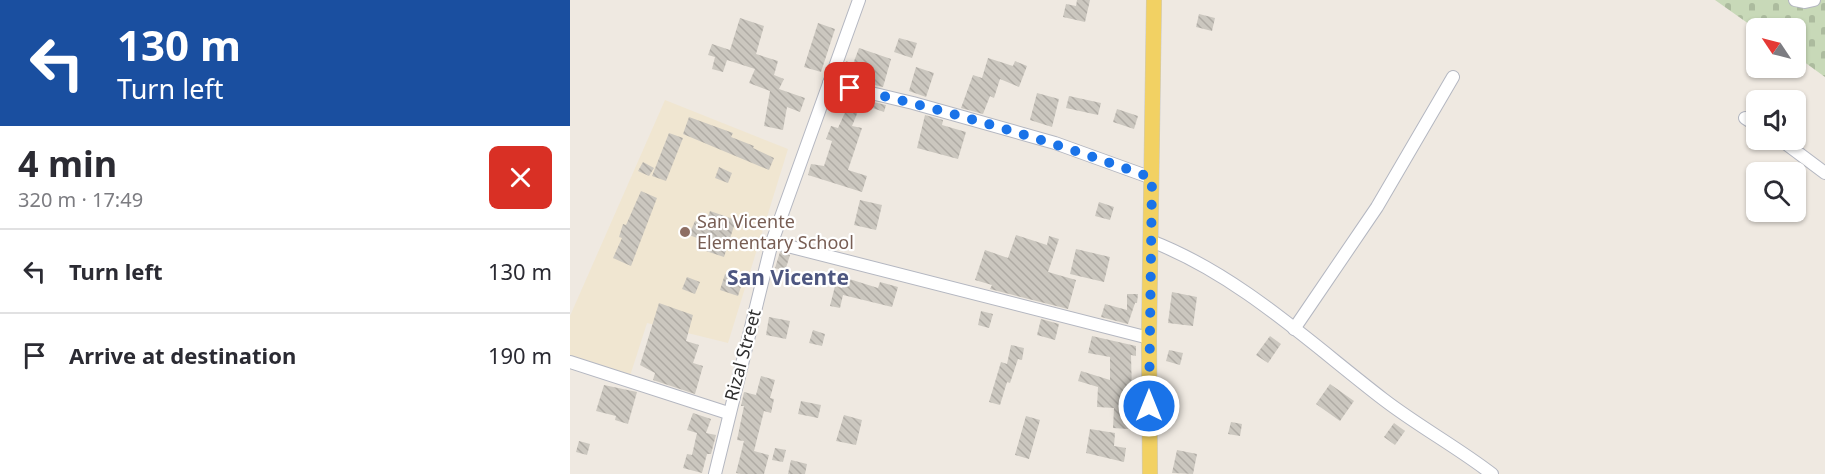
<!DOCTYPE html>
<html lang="en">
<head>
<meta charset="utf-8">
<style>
	:root { --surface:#fff; --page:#f7f7f7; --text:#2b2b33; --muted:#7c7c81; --line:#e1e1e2 }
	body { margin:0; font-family:"Noto Sans",sans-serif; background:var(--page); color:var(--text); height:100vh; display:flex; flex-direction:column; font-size:22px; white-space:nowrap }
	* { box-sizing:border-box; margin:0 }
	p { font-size:20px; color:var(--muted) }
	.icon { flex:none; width:33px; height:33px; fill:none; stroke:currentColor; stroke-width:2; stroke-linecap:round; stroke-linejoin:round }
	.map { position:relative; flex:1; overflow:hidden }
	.drawer { display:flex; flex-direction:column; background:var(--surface); width:570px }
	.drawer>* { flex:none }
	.top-card { background:#1a4fa0; color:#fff; overflow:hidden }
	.needle { width:39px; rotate:305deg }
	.controls { position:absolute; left:1176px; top:18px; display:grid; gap:12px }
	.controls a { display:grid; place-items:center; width:60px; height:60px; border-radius:9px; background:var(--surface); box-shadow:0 2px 4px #0004; font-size:30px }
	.pin { position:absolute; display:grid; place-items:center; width:51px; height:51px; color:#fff; margin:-26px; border-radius:12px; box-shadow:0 3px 9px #0006 }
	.me { position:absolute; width:66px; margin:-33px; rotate:0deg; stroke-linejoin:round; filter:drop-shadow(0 0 4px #0008) }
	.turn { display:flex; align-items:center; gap:21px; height:126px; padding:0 18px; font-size:27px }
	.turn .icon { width:78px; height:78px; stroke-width:2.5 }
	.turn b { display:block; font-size:42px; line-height:51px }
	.round { display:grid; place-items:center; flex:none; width:63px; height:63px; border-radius:9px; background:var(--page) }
	.headline { display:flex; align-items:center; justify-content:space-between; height:102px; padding:0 18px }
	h1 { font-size:36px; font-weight:700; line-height:45px }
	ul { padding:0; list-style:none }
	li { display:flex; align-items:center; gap:18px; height:84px; padding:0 18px; border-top:2px solid var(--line) }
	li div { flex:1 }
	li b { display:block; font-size:22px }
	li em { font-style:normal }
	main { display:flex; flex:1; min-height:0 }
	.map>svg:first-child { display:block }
	.education { fill:#f0e6d1 }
	.cemetery { fill:url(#cemetery-stones) }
	.building { fill:url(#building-back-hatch) }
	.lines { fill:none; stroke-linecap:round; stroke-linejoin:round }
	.minor-casing { stroke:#b4b7c1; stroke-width:14 }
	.major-casing { stroke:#c9c9c9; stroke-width:16 }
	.minor { stroke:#fff; stroke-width:12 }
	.major { stroke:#f2d163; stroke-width:15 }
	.route { stroke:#1a73e8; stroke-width:10; stroke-dasharray:0 18 }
	.education-dot { fill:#8d6e63; stroke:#fff; stroke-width:2 }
	.labels { text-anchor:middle; stroke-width:4.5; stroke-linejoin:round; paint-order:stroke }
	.education-label { font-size:18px; fill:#785e54; stroke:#fff; text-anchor:start }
	.street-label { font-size:18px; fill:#2e2e2e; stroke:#fff }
	.quarter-label { font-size:21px; font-weight:bold; fill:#4d5680; stroke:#fff }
</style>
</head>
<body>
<main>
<section class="drawer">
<div class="top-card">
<div class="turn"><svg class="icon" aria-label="left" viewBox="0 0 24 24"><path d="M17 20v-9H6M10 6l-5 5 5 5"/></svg><div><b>130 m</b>Turn left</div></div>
</div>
<div class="headline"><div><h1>4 min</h1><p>320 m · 17:49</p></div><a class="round" style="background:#d93025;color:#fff"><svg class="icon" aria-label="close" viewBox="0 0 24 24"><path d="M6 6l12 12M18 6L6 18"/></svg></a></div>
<ul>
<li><svg class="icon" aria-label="left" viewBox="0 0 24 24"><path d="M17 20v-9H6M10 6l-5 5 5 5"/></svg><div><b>Turn left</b></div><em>130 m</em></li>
<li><svg class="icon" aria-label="arrive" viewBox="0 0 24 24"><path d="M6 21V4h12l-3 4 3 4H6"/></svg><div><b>Arrive at destination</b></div><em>190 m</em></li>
</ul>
</section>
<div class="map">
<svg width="1255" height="474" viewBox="0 0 1255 474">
	<defs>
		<pattern id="cemetery-stones" width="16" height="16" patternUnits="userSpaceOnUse" patternTransform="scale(1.5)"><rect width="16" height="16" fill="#c8d9b8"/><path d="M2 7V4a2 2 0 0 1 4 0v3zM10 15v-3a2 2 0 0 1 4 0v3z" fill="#acbb9e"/></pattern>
		<pattern id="building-back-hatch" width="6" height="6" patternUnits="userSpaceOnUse" patternTransform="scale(1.5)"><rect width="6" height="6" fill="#cbc7bf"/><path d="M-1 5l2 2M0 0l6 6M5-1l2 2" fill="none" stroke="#afaba4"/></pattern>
	</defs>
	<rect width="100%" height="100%" fill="#efe9e1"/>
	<polygon class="education" points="95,100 218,149 158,343 77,323 60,376 0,356 0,316"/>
	<polygon class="cemetery" points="1145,0 1255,0 1255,77 1226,56 1226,28 1186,29"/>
	<g class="building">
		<polygon points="507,0 520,0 515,22 493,17 496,4 506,6"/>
		<polygon points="629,14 645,18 642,31 626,27"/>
		<polygon points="170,18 194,26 186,54 208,61 204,75 214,79 209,89 235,98 230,112 217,107 213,130 194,126 200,91 179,83 185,69 157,60 153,72 142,69 145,57 138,55 142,44 160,50"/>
		<polygon points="248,23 265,29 251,72 234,67"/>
		<polygon points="329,38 347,43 342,58 324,52"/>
		<polygon points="289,48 321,59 313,87 271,77 276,61 283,64"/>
		<polygon points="418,58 443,66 445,61 457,66 449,87 430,79 424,98 420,96 413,114 391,108 403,75 412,78"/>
		<polygon points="346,67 364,73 356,97 339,91"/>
		<polygon points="467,93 489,99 482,127 460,120"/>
		<polygon points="499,96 531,103 528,115 496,108"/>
		<polygon points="282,97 316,105 314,112 291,104 282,126 292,128 278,170 297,176 292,192 238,175 241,164 254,166 262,141 256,139 261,126 268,128"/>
		<polygon points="547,109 568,116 564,129 543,122"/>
		<polygon points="355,115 373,120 372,125 396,132 388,159 347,148"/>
		<polygon points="119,117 163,133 161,137 184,146 183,148 204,158 199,170 113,134"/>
		<polygon points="99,133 113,138 96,181 82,176"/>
		<polygon points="73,162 84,168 79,176 68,171"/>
		<polygon points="149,167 162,173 158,183 145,178"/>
		<polygon points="71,191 87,198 61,266 43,258 52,238 49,237 53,224 56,225"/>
		<polygon points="290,200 312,205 306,230 284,225"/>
		<polygon points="529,202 544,207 540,220 525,216"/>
		<polygon points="140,211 166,220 154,257 127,248 130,239 119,235 125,221 135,225"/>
		<polygon points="446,235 477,245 479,236 489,239 478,272 506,280 498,309 420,289 422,285 405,280 415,250 438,258"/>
		<polygon points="506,249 540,257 534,282 500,274"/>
		<polygon points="210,252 220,255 215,271 205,268"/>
		<polygon points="155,274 173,280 168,296 150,290"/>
		<polygon points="117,277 130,282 125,294 112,289"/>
		<polygon points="276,278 308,288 310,282 328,287 322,307 273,295 270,308 260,306 265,286 272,288"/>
		<polygon points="602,292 627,297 623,326 598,323"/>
		<polygon points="557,294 568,294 567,303 565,303 558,324 531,317 535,304 557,310"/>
		<polygon points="89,303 123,315 116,341 129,345 123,363 133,366 125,394 83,380 85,373 70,365"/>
		<polygon points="411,311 423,314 419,328 408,325"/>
		<polygon points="199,317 220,321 216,339 196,335"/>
		<polygon points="471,319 489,324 485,340 467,335"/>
		<polygon points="243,330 255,334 252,346 239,343"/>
		<polygon points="522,336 566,346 566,356 561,355 562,394 558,429 543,428 544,408 527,407 528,387 508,381 511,371 540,380 540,357 518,353"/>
		<polygon points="700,336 711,344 698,363 686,355"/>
		<polygon points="441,345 454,348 452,360 448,359 440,383 437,382 430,405 419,402 431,362 437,364"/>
		<polygon points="599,350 613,353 610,365 596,361"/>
		<polygon points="191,376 205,380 200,398 204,399 201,413 194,411 184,451 199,455 194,474 171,474 166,473 174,441 167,440 174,406 171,406 174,392 186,395"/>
		<polygon points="760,384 784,401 770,421 746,404"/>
		<polygon points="34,385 67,392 58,424 45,420 46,416 26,411"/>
		<polygon points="231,401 251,405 248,418 228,414"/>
		<polygon points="123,413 141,419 136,433 146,435 141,454 137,454 132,473 113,468 117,454 122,455 127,433 117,430"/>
		<polygon points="274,415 292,420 286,445 266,441"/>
		<polygon points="456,416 470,420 459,459 445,455"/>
		<polygon points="661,422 672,424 670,436 658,434"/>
		<polygon points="824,423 835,431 825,445 814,437"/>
		<polygon points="520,429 545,433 544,446 556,448 554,462 516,453"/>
		<polygon points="9,441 20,444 17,455 6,452"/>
		<polygon points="205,448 216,450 213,462 202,460"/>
		<polygon points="607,450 627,454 623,474 602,473"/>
		<polygon points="221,460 237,464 235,474 218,474"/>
	</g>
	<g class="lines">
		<defs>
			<g id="minor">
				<polyline points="1225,0 1235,2 1244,0"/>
				<polyline points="259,83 343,103 485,143 582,178"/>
				<polyline points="1175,118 1186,125"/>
				<polyline points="1211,140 1255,173"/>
				<path d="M 581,241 C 669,275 739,342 813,399 C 848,426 887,447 922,474"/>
				<polyline points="202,242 579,338"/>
				<polyline points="724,329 807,207 883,77"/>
				<polyline points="0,362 158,413"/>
				<polyline points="145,474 202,242 289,0"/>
			</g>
			<polyline id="major" points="580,474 579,338 584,0"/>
		</defs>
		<use href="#minor" class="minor-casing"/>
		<use href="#major" class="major-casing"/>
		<use href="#minor" class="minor"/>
		<use href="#major" class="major"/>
	</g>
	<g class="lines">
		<path class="route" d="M 280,88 C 383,112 482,141 582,178 L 579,406"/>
	</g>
	<circle class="education-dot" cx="115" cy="232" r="6"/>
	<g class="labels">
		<g class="education-label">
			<text x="127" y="228">San Vicente<tspan x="127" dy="21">Elementary School</tspan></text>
		</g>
		<g class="street-label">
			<text transform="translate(173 355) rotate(-75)" y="6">Rizal Street</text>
		</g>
		<g class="quarter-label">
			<text x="218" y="285">San Vicente</text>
		</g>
	</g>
</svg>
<div class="controls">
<a><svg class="needle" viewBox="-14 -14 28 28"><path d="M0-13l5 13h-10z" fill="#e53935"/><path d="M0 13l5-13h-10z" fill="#7c7c81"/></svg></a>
<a><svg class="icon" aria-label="sound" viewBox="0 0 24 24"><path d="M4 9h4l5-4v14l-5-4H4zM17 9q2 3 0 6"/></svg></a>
<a><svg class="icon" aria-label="search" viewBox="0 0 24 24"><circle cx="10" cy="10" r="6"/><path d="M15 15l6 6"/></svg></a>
</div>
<div class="pin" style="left:280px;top:88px;background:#d93025"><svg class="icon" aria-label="arrive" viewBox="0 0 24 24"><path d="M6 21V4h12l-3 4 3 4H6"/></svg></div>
<svg class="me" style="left:579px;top:406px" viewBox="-20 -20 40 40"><circle r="17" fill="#1a73e8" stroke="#fff" stroke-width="3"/><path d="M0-11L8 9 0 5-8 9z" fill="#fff"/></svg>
</div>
</main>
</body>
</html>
